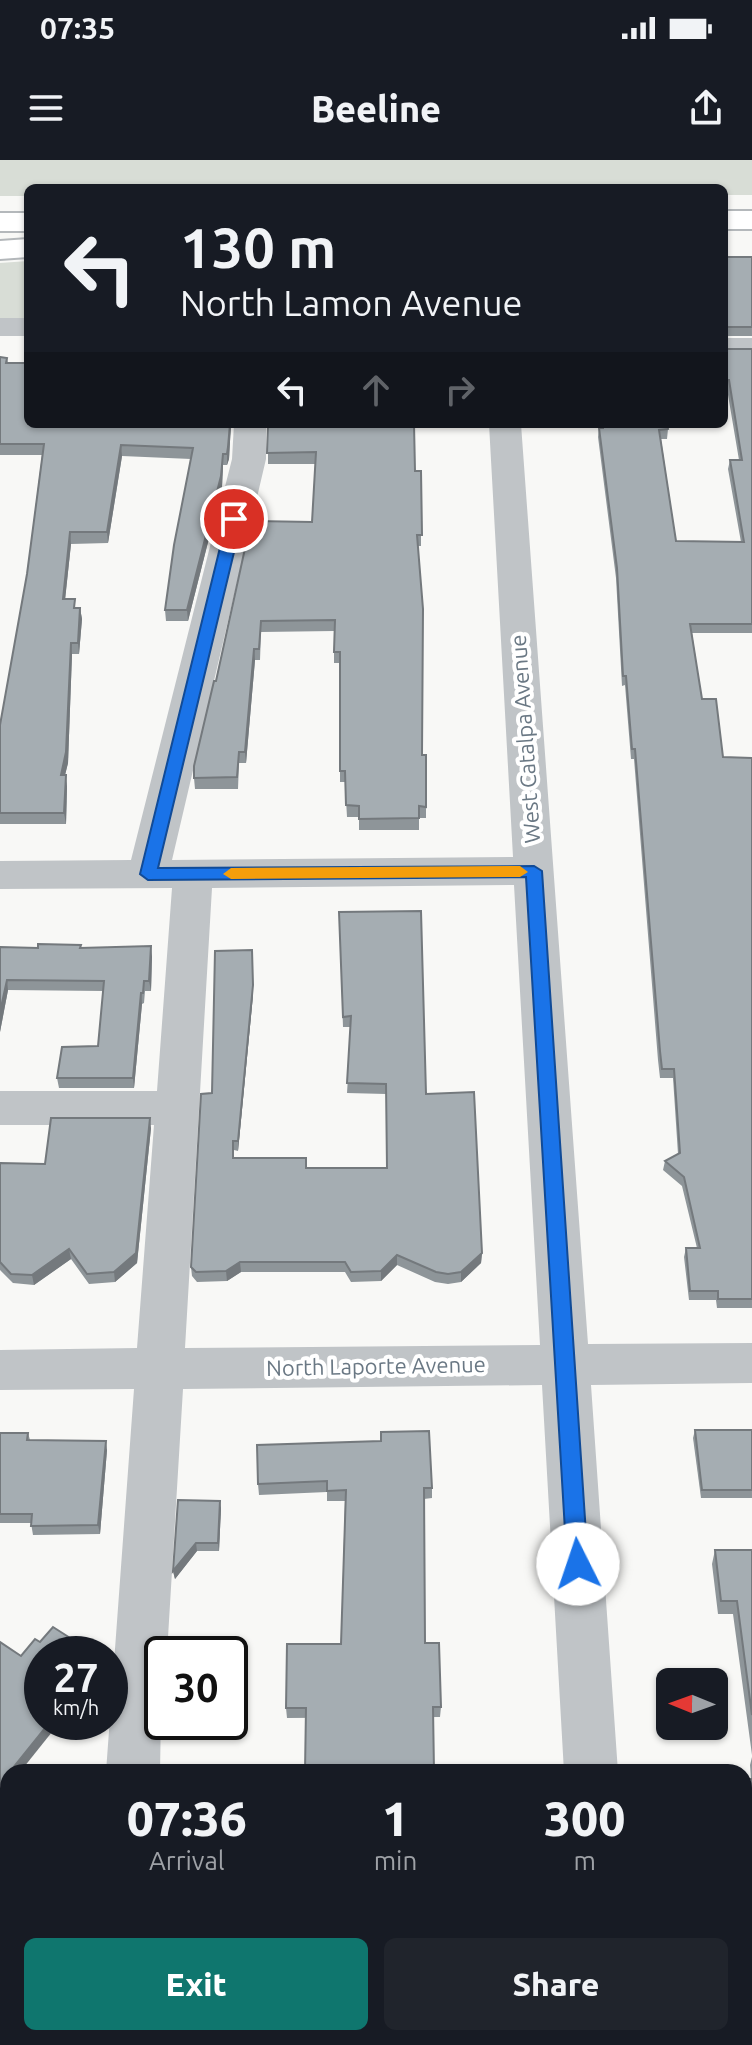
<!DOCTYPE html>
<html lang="en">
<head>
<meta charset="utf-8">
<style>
	:root { --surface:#171b24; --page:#20242c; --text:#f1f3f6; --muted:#9ea1a6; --accent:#0f766e }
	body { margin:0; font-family:Ubuntu,sans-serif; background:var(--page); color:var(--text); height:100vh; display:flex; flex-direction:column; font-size:30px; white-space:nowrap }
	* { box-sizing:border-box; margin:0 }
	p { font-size:26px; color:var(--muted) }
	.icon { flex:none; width:44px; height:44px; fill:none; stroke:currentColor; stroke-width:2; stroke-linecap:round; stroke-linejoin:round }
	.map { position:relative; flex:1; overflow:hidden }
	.side { position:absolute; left:0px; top:1604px; width:752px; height:282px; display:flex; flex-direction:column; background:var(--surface); border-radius:24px 24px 0 0; box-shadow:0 2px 6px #0004 }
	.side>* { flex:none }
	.banner { position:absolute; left:24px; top:24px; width:704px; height:244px; border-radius:12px; box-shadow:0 2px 6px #0004; background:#171b24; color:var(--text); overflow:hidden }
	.needle { width:52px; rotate:271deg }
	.tools { position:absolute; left:656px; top:1508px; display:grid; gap:16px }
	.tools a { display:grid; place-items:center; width:72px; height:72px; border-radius:12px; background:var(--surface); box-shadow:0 2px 6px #0004; font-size:40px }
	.speed { position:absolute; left:24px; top:1476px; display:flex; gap:16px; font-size:40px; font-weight:700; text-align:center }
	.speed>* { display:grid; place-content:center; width:104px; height:104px; border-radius:50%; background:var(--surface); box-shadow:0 2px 6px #0004; line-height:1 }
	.speed small { font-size:20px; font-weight:400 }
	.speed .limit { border:4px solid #111; border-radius:12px; background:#fff; color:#111 }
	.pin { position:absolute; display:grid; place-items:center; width:68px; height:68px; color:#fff; margin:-34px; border:4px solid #fff; border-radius:50%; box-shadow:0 2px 8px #0007 }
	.me { position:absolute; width:88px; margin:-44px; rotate:356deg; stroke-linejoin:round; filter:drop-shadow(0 0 6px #0008) }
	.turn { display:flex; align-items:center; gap:28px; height:168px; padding:0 24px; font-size:36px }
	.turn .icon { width:104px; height:104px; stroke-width:2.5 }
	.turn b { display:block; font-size:56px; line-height:68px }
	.lanes { display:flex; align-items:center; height:76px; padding:0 24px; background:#0003; justify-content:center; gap:40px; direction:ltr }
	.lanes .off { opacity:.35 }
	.eta { display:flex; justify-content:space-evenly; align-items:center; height:136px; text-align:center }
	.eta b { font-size:48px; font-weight:800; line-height:56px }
	.primary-button { display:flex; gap:16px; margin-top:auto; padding:16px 24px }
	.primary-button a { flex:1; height:92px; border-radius:12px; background:var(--accent); color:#fff; font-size:32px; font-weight:800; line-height:92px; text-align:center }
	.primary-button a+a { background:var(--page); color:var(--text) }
	.status { display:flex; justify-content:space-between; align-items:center; height:56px; padding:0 40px; background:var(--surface); direction:ltr }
	.status svg { height:22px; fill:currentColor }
	header { display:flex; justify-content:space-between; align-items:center; height:104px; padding:0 24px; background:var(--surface); font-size:36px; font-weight:800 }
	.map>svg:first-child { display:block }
	.green { fill:#d8ddd6 }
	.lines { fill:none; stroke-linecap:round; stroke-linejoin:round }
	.major-casing { stroke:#b4b8bb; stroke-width:4 }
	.highway-casing { stroke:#b3b7ba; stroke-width:4 }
	.minor { fill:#c0c4c7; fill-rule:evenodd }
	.major { fill:#fff; fill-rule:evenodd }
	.highway { fill:#fff; fill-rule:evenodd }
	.wall { fill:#8e9599 }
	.shaded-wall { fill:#74797d }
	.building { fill:#a5adb2; stroke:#74797d; stroke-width:2 }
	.route { fill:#1a73e8; stroke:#114b97; stroke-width:2 }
	.slow { fill:#f59e0b }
	.labels { text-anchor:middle; stroke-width:8; stroke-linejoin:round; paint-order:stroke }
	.street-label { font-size:22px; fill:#6a7884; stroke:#fff }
</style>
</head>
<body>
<div class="status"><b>07:35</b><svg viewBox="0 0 49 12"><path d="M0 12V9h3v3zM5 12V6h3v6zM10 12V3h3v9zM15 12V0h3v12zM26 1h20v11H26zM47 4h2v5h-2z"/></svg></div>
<header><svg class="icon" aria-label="menu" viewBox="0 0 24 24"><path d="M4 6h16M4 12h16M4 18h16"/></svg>Beeline<svg class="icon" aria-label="share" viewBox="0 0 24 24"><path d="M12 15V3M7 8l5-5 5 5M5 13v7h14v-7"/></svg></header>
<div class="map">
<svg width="752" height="1885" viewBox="0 0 752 1885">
	<rect width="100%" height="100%" fill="#f8f8f6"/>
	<g class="green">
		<polygon points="0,0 752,0 752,35 724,35 724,28 28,28 28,36 0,36"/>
		<polygon points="28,101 28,158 0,159 0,103"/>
	</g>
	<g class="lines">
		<defs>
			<g id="major">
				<rect x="724" y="51" width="28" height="18"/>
				<rect x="0" y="53" width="28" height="18"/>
			</g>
			<polygon id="highway" points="28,79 28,97 0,99 0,81"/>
		</defs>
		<use href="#major" class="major-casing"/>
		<use href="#highway" class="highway-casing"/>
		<g class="minor">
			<rect x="0" y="158" width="28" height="18"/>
			<rect x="724" y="178" width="28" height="18"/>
			<path d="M 234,264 L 266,264 L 266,299 L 172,700 L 513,697 L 489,264 L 521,264 L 588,1184 L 752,1183 L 752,1223 L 591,1225 L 618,1612 L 564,1612 L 542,1225 L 183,1229 L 167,1494 L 162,1494 L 160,1612 L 106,1612 L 134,1229 L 0,1230 L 0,1190 L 137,1188 L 154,965 L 0,965 L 0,931 L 157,931 L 172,728 L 0,729 L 0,701 L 131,700 L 232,299 ZM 514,725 L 540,1185 L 185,1188 L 212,728 Z"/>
			<polygon points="0,1748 8,1751 8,1811 0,1808"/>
			<polygon points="111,1878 178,1878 181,1885 114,1885"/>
			<polygon points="578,1878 638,1878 639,1885 579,1885"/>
		</g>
		<use href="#major" class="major"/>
		<use href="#highway" class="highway"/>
	</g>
	<g class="wall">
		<rect x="724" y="97" width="28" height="79"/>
		<polygon points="724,189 752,189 752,473 692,473 702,539 723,597 752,598 752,1148 717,1148 716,1140 689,1140 684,1097 686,1088 697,1088 682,1026 663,1010 665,1001 678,994 673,918 660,918 658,900 634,599 631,599 625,525 622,526 616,418 598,277 599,268 601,268 600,264 667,264 668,269 667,279 661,279 676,381 741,382 728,309 730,300 739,300 727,229 724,229"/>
		<polygon points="0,197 7,198 8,203 231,264 229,299 227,305 223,305 222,327 188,461 166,461 165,450 191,299 122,296 108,383 71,384 65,439 76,448 80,448 82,459 79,494 72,494 68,603 65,615 67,627 66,664 0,664 0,565 27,414 42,295 0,295"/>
		<polygon points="268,264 415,311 421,311 421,386 417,386 422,595 426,595 426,658 419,658 419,670 359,670 359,657 347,657 345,622 340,622 340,503 334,503 334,471 261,472 260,500 255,500 246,603 239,603 238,629 195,629 194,618 216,521 312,362 315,304 268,304"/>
		<polygon points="339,752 426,934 482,1093 481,1103 461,1122 448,1124 435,1122 397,1105 381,1121 351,1122 345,1112 241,1112 227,1121 197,1122 192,1116 191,1107 212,933 253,835 238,991 234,990 234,998 306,1008 387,1008 386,934 347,933 351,867 343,867"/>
		<polygon points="0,787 81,788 152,796 151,831 145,831 144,843 142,844 134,928 59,928 57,918 98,886 103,831 8,830 0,872"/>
		<polygon points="151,968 137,1103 115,1122 89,1124 71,1099 34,1125 13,1123 0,1110 0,1003 45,1004"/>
		<polygon points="695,1270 752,1270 752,1338 701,1338 693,1278"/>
		<polygon points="381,1272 432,1328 432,1338 424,1339 425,1483 441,1547 440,1557 287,1558 286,1548 341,1484 345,1341 327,1341 327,1332 259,1335 258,1324 381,1281"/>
		<polygon points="0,1273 28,1273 30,1280 107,1290 100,1374 33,1375 31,1363 0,1363"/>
		<polygon points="221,1348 219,1391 197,1391 175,1419 173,1411"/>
		<polygon points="715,1390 752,1390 752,1595 733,1454 718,1454 712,1404"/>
		<polygon points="752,1597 752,1665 745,1665 744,1623 745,1619 751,1619 750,1605"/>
		<polygon points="360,1878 477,1878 476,1881 467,1883"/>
	</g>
	<g class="shaded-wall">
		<polygon points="230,264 231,264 229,299 227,305 227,294"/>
		<polygon points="121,285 122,296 108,383 107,372"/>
		<polygon points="223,294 223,305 222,327 188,461 187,450"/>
		<polygon points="70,372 71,384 64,450 63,439"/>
		<polygon points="80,448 82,459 79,494 78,483"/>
		<polygon points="71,483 72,494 68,603 62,627 61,615"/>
		<polygon points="254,489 255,500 246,603 245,592"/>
		<polygon points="66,615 67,627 66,664 64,653"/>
		<polygon points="151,786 152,796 151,831 149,821"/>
		<polygon points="252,790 253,835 238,991 238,981"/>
		<polygon points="7,820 8,830 0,872 0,852"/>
		<polygon points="141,833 142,844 134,928 133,918"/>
		<polygon points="150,958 151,968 137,1103 115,1122 114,1112"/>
		<polygon points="69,1089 71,1099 34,1125 32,1115"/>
		<polygon points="482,1093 481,1103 461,1122 461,1112"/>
		<polygon points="397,1095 397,1105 381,1121 381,1111"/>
		<polygon points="240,1102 241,1112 227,1121 226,1111"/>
		<polygon points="106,1281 107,1290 100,1374 98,1365"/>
		<polygon points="220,1341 221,1348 219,1391 218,1383"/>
		<polygon points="196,1383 197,1391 175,1419 173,1411"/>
		<polygon points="50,1562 60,1562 20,1612 9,1612"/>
		<polygon points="8,1614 8,1627 2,1634 0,1624"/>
	</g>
	<g class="building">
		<rect x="724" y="97" width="28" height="70"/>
		<polygon points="724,189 752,189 752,464 690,464 702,539 716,539 723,597 752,598 752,1139 718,1139 718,1131 690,1131 686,1088 700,1088 684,1017 665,1001 680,993 674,909 662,909 660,891 635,589 632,589 626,516 623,516 617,408 599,268 603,268 603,264 667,264 668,269 659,270 676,381 744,382 730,300 742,300 729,220 724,220"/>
		<polygon points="0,197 7,198 6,203 28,203 28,264 230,264 228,287 227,294 223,294 221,316 187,450 165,450 174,385 193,288 121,285 107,372 70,372 63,439 75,439 74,448 80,448 78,483 71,483 66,592 61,615 66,615 64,653 0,653 0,565 27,414 44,284 0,284"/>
		<polygon points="268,264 414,264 415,311 421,311 422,375 417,375 423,449 422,595 426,595 426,647 419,646 419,658 359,659 359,646 346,645 345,611 340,611 340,492 334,492 335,460 261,461 259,489 254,489 245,592 239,592 237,617 194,618 194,606 214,521 216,521 251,361 312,362 316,292 267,293"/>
		<polygon points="421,751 426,934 474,932 482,1093 461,1112 448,1114 436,1112 397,1095 381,1111 351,1112 345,1102 240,1102 226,1111 196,1112 191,1107 201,934 212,933 215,791 252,790 253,825 238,981 233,981 233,998 306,998 306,1008 387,1008 386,924 347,923 351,856 343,857 339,752"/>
		<polygon points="38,784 81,785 80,788 151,786 149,821 144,821 143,833 141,833 133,918 57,918 62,887 98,886 104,821 7,820 0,852 0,787 38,788"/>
		<polygon points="51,958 150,958 136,1093 114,1112 87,1114 69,1089 32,1115 11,1114 0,1102 0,1003 45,1004"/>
		<polygon points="695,1270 752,1270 752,1330 702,1330"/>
		<polygon points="429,1271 432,1328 424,1328 425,1483 439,1483 441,1547 433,1547 434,1612 305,1612 306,1548 286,1548 287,1484 341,1484 346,1330 327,1331 327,1321 258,1324 257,1285 381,1281 381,1272"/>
		<polygon points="0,1273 28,1273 27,1280 106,1281 98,1365 31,1366 32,1354 0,1354"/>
		<polygon points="178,1340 220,1341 218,1383 196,1383 173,1411"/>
		<polygon points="715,1390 752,1390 752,1555 737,1441 721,1441"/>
		<polygon points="53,1467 95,1494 42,1494 42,1562 50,1562 0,1624 0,1482 21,1496 35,1479 40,1482"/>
		<polygon points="745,1619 752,1619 752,1653 749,1653"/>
		<rect x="360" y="1878" width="107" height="7"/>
	</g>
	<polygon class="route" points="234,354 242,359 158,708 534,706 542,711 588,1404 585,1410 578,1413 570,1410 567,1404 526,717 148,720 140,714 227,359"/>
	<polygon class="slow" points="520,706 528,712 520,717 231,719 223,714 231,708"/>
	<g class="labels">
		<g class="street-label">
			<text transform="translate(525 579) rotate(-94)" y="8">West Catalpa Avenue</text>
			<text transform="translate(376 1206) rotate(-1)" y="8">North Laporte Avenue</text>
		</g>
	</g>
</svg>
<div class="tools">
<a><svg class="needle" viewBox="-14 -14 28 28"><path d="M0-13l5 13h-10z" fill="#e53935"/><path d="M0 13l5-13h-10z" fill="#9ea1a6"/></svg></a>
</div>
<div class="speed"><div>27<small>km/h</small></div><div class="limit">30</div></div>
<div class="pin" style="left:234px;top:359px;background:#d93025"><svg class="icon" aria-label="arrive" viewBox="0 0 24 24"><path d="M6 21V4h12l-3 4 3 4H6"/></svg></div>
<svg class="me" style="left:578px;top:1404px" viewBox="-20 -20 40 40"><circle r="19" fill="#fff"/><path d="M0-13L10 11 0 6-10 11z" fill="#1a73e8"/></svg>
<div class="banner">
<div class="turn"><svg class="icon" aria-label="left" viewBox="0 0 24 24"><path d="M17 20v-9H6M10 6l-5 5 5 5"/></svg><div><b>130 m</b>North Lamon Avenue</div></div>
<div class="lanes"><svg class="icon" aria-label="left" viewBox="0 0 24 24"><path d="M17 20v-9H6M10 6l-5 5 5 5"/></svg><svg class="icon off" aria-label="ahead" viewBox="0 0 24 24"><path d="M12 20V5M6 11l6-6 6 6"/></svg><svg class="icon off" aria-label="right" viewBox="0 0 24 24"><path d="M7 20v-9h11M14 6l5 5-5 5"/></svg></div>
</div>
<section class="side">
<div class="eta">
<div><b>07:36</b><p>Arrival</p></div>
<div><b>1</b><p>min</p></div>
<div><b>300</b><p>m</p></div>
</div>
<div class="primary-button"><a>Exit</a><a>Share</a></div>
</section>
</div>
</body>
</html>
